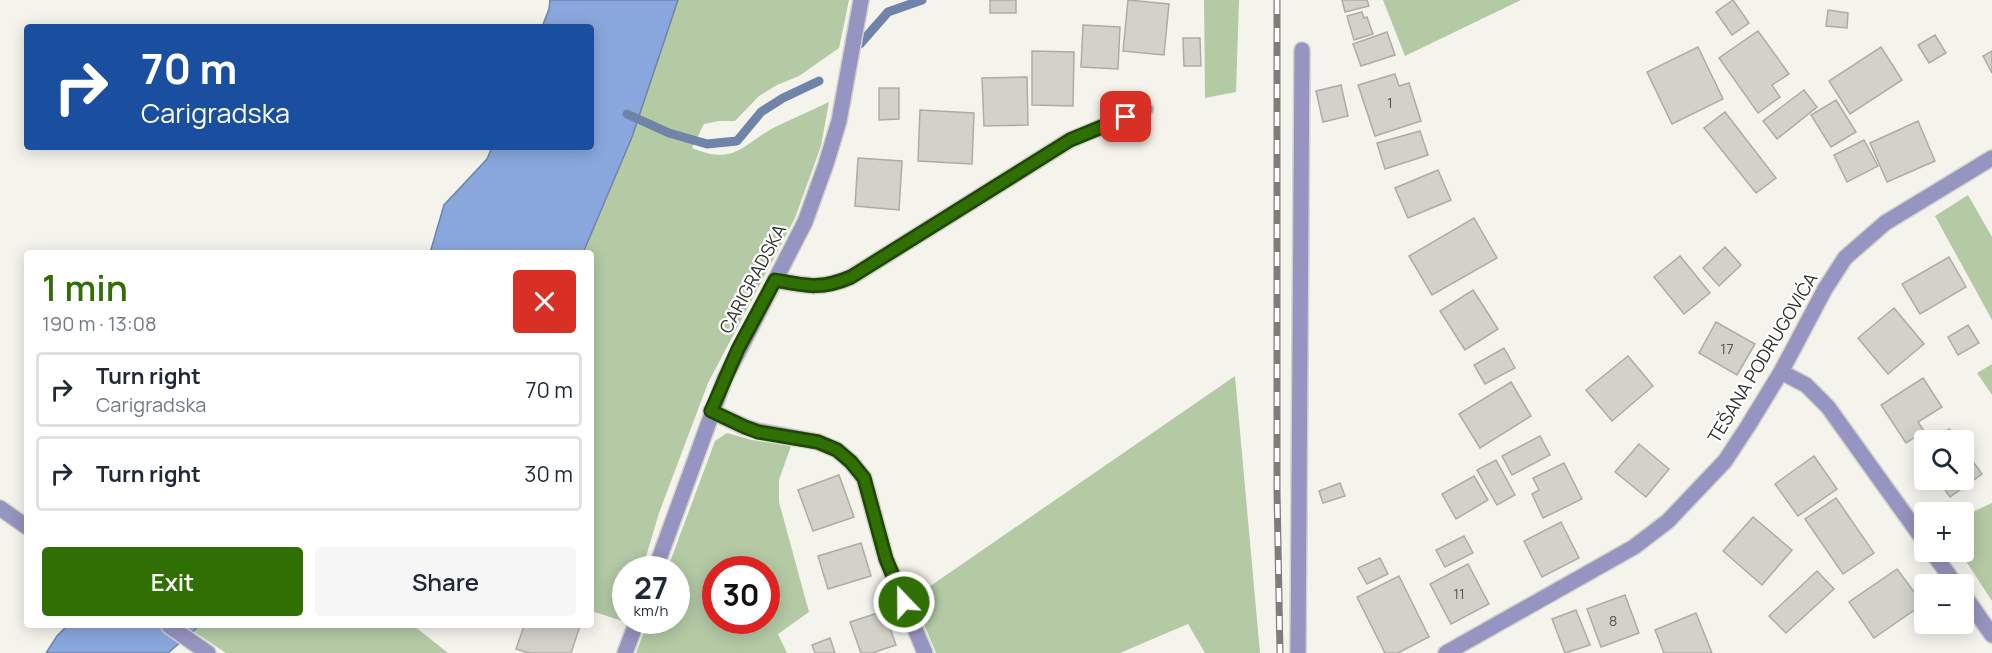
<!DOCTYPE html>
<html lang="en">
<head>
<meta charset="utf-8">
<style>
	:root { --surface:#fff; --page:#f6f6f7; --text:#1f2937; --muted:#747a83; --line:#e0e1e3; --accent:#2f6f03 }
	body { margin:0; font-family:Manrope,sans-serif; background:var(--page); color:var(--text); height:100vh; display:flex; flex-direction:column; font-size:22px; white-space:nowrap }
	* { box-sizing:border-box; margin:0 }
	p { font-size:20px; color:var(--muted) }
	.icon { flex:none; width:33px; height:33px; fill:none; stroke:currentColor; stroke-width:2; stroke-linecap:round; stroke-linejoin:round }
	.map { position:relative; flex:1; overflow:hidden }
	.sheet { position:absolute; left:24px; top:250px; width:570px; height:378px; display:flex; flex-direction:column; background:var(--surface); border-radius:6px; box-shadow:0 3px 15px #0003 }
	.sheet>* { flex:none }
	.top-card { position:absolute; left:24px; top:24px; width:570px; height:126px; border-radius:6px; box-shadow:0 3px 15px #0003; background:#1a4fa0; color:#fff; overflow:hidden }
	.fabs { position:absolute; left:1914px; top:430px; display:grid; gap:12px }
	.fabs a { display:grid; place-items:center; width:60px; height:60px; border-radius:6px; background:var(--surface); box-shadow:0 3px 15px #0003; font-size:30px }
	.speed { position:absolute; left:612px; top:556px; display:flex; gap:12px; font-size:30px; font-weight:700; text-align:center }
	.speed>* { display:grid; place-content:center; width:78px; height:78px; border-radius:50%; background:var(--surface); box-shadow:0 3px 15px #0003; line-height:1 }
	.speed small { font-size:15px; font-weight:400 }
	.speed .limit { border:9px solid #d22; background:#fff; color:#111 }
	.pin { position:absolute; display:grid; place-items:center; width:51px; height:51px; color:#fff; margin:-26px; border-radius:12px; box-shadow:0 3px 9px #0006 }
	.me { position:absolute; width:66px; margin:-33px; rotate:338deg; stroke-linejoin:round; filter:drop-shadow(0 0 4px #0008) }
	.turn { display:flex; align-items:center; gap:21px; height:126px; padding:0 18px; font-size:27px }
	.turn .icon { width:78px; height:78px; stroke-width:2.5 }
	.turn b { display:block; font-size:42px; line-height:51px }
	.round { display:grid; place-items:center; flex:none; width:63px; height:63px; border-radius:6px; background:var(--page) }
	.headline { display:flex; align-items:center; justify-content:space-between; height:102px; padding:0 18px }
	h1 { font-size:36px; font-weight:600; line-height:45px; color:var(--accent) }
	.cta { display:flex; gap:12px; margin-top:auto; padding:12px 18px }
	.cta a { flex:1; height:69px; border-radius:6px; background:var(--accent); color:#fff; font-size:24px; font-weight:600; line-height:69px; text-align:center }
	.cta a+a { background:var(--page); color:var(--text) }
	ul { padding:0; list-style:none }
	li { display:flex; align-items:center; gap:18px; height:75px; margin:0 12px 9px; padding:0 6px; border:3px solid var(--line); border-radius:6px }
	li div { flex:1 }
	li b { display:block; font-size:22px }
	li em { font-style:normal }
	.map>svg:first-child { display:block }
	.green { fill:#b3caa5; fill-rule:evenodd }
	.water { fill:#8aa7dd; stroke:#6f84a8; stroke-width:1.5 }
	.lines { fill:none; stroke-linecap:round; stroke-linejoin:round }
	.stream { stroke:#6f84a8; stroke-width:9 }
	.building { fill:#d2d1ca; stroke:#adaca5; stroke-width:1.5 }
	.minor-casing { stroke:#d2d1ca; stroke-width:18 }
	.minor { stroke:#9694c0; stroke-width:15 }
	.rail-casing { stroke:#7e7d78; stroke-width:7 }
	.rail { stroke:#fff; stroke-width:4.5; stroke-dasharray:14; stroke-linecap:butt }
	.route-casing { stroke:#1f4802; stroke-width:15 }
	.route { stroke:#2f6f03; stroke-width:10 }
	.labels { text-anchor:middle; stroke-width:4.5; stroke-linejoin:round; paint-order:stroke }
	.number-label { font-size:15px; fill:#595955 }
	.street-label { font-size:18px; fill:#31312e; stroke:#fff }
</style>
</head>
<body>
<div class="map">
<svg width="1992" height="653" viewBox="0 0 1992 653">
	<rect width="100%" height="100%" fill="#f5f4ec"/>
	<g class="green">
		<path d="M 678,0 L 849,0 L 839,48 L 799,76 L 777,85 L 759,96 L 735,121 L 719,121 L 704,124 L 692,148 C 734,165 740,147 773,128 C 791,119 811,111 829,102 L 821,146 L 795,218 L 708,383 L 659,513 L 642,570 L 626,570 L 626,622 L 591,611 L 591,254 L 583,254 L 632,137 Z"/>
		<polygon points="1204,0 1239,0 1236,92 1205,98"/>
		<polygon points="1383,0 1521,0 1405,56"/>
		<polygon points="1968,195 1992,237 1992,320 1935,216"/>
		<polygon points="1992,364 1992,395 1977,373"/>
		<polygon points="1235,376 1260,653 1205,653 1188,624 1120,653 936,653 913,598"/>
		<path d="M 727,433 L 752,440 L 791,446 L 779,480 L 779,502 L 809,612 L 778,634 L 787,653 L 636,653 L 648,621 L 676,621 L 676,570 L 667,570 L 715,441 ZM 716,570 L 766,570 L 766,621 L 716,621 Z"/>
		<polygon points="1992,503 1992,601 1960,552 1964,552 1964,516"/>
		<polygon points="199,626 414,626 448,653 226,653 193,631"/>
	</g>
	<g class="water">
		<polygon points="550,0 678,0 632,137 583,253 430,253 444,205 487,159 492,147 591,147 591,27 542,27 549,9"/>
		<polygon points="67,626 199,626 168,653 46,653 57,636"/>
	</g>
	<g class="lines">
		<g class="stream">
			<polyline points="860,44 888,12 922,0"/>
			<polyline points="627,114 669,133 707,144 737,141 761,112 783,98 819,81"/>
		</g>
	</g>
	<g class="building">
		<rect x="990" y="0" width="26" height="13"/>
		<polygon points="1128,0 1169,4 1164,55 1123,51"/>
		<polygon points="1342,0 1367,0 1369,6 1345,12"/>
		<polygon points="1733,0 1749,23 1732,35 1716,12"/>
		<polygon points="1828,10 1848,13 1847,28 1826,26"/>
		<polygon points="1362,12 1364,18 1367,17 1373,34 1354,40 1347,16"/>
		<polygon points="1083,25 1120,27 1118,69 1081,67"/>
		<polygon points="1758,31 1789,74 1772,85 1780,97 1758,113 1719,58"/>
		<polygon points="1387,32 1395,55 1361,66 1353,44"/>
		<polygon points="1935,35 1946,53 1929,63 1918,45"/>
		<polygon points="1183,38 1200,38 1201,66 1184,66"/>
		<polygon points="1698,47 1723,99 1672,124 1647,72"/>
		<polygon points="1881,47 1902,80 1850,114 1829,81"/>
		<polygon points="1032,51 1074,52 1073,106 1032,105"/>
		<polygon points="1992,51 1992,73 1983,56"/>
		<polygon points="1395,74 1399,86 1409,83 1421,121 1375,136 1358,85"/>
		<polygon points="1027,77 1028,125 984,126 982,78"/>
		<polygon points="1341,85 1348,116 1323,122 1316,91"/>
		<polygon points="879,88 899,88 899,119 879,120"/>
		<polygon points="1804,90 1817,107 1777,139 1763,121"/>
		<polygon points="1836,100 1856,132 1831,147 1811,115"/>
		<polygon points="920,110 974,113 972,164 918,161"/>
		<polygon points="1725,112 1776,178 1756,193 1704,128"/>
		<polygon points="1918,121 1935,161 1887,182 1870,143"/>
		<polygon points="1420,131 1428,155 1385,169 1377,143"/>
		<polygon points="1864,140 1878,166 1847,182 1834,155"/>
		<polygon points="858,158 902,161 899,210 855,206"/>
		<polygon points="1438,170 1451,200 1408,218 1395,188"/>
		<polygon points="1474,218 1497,258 1432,295 1409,256"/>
		<polygon points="1725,247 1741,265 1719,286 1703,268"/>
		<polygon points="1680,256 1710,293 1684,314 1654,277"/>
		<polygon points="1949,257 1966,287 1920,314 1902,284"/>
		<polygon points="1473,290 1498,329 1465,350 1440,311"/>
		<polygon points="1894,308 1924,344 1888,374 1858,338"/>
		<polygon points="1716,322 1755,344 1737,375 1699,353"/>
		<polygon points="1968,325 1979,343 1958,355 1948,337"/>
		<polygon points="1504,348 1515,368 1485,384 1474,365"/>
		<polygon points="1628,356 1653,386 1612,421 1586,390"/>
		<polygon points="1923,378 1942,407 1918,422 1924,431 1906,443 1881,405"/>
		<polygon points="1511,382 1531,416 1480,448 1459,414"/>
		<polygon points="1949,429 1957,441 1933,441"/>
		<polygon points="1540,436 1550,455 1512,475 1502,456"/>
		<polygon points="1639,444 1669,469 1646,497 1615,472"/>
		<polygon points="1964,449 1982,474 1950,497 1938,480 1964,480"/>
		<polygon points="1814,456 1837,489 1798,516 1775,484"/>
		<polygon points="1496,460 1515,495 1497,505 1477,470"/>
		<polygon points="1564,463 1582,499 1543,518 1532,494 1539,490 1533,478"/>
		<polygon points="839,475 854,517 813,531 798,490"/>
		<polygon points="1474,476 1488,500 1456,519 1442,494"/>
		<polygon points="1340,483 1345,496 1323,503 1319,491"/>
		<polygon points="1836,498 1874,553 1843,574 1805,519"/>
		<polygon points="1753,517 1792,550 1762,585 1723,551"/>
		<polygon points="1561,522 1579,558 1542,577 1524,541"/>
		<polygon points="1464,536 1473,553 1445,567 1436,550"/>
		<polygon points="861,543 871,576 828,589 818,556"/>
		<polygon points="1380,558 1388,574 1367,584 1358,568"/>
		<polygon points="1468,564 1489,604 1451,624 1430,584"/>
		<polygon points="1897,569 1923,604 1874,638 1849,602"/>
		<polygon points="1817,571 1834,589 1786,633 1769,616"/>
		<polygon points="1399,576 1429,637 1398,653 1385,653 1357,597"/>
		<polygon points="1625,595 1639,633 1601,647 1587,609"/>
		<polygon points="1576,610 1590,645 1565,653 1552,619"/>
		<polygon points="884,611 896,645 872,653 861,653 850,622"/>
		<polygon points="1696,613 1712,653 1664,653 1655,630"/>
		<polygon points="524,626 580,626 571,653 529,653 516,649"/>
		<polygon points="830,638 835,653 815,653 812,645"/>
	</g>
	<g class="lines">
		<defs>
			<g id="minor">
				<path d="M 775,280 C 806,286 821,290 851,277 L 1070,140 L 1145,109"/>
				<polyline points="1781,372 1806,385 1828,407 1924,541"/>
				<polyline points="711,411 745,427 758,431 818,442 837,450 851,462 864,478 886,559 925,653"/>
				<polyline points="0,508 27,527"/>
				<polyline points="1932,552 1956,585"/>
				<polyline points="655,570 725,378 805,222 826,164 839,121 861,0"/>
				<polyline points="1964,595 1992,635"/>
				<polyline points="169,626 208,653"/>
				<polyline points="625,653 637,621"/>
				<polyline points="1298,653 1302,50"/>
				<polyline points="1446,653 1634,547 1668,521 1725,461 1748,426 1781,372 1825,289 1845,258 1885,223 1992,158"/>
			</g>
		</defs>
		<use href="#minor" class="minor-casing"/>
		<use href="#minor" class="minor"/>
		<defs>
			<polyline id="rail" points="1277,0 1277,491 1280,653"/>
		</defs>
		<use href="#rail" class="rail-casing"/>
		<use href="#rail" class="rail"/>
	</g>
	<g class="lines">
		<defs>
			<path id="route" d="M 904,602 L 886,559 L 864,478 L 851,462 L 837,450 L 818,442 L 758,432 L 745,427 L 711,411 L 738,349 L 775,280 C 806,286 821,290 851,277 L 1070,140 L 1126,117"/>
		</defs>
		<use href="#route" class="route-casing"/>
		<use href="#route" class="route"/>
	</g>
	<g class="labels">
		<g class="number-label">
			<text x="1390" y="108">1</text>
			<text x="1727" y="354">17</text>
			<text x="1459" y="599">11</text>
			<text x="1613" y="626">8</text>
		</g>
		<g class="street-label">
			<text transform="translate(753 279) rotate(-62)" y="6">CARIGRADSKA</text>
			<text transform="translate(1763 358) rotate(-59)" y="6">TEŠANA PODRUGOVIĆA</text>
		</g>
	</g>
</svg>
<div class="fabs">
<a><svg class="icon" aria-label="search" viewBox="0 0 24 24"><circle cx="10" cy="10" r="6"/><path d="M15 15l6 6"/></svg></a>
<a>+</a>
<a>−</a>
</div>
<div class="speed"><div>27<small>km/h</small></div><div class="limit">30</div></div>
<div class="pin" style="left:1126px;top:117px;background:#d93025"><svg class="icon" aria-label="arrive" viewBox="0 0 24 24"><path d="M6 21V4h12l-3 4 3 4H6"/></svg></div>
<svg class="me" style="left:904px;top:602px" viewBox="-20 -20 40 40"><circle r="17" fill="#2f6f03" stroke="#fff" stroke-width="3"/><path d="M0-11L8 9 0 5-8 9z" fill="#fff"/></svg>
<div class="top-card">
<div class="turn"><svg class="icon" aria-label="right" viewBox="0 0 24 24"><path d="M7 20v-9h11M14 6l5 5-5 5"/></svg><div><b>70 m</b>Carigradska</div></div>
</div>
<section class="sheet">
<div class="headline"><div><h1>1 min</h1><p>190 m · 13:08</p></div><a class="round" style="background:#d93025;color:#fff"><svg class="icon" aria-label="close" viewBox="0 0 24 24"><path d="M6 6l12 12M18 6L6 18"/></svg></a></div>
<ul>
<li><svg class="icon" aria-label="right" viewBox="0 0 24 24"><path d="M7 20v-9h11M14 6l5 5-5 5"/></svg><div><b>Turn right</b><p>Carigradska</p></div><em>70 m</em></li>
<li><svg class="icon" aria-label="right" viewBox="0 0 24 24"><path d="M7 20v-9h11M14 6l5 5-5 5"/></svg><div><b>Turn right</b></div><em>30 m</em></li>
</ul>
<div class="cta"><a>Exit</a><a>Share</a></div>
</section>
</div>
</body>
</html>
